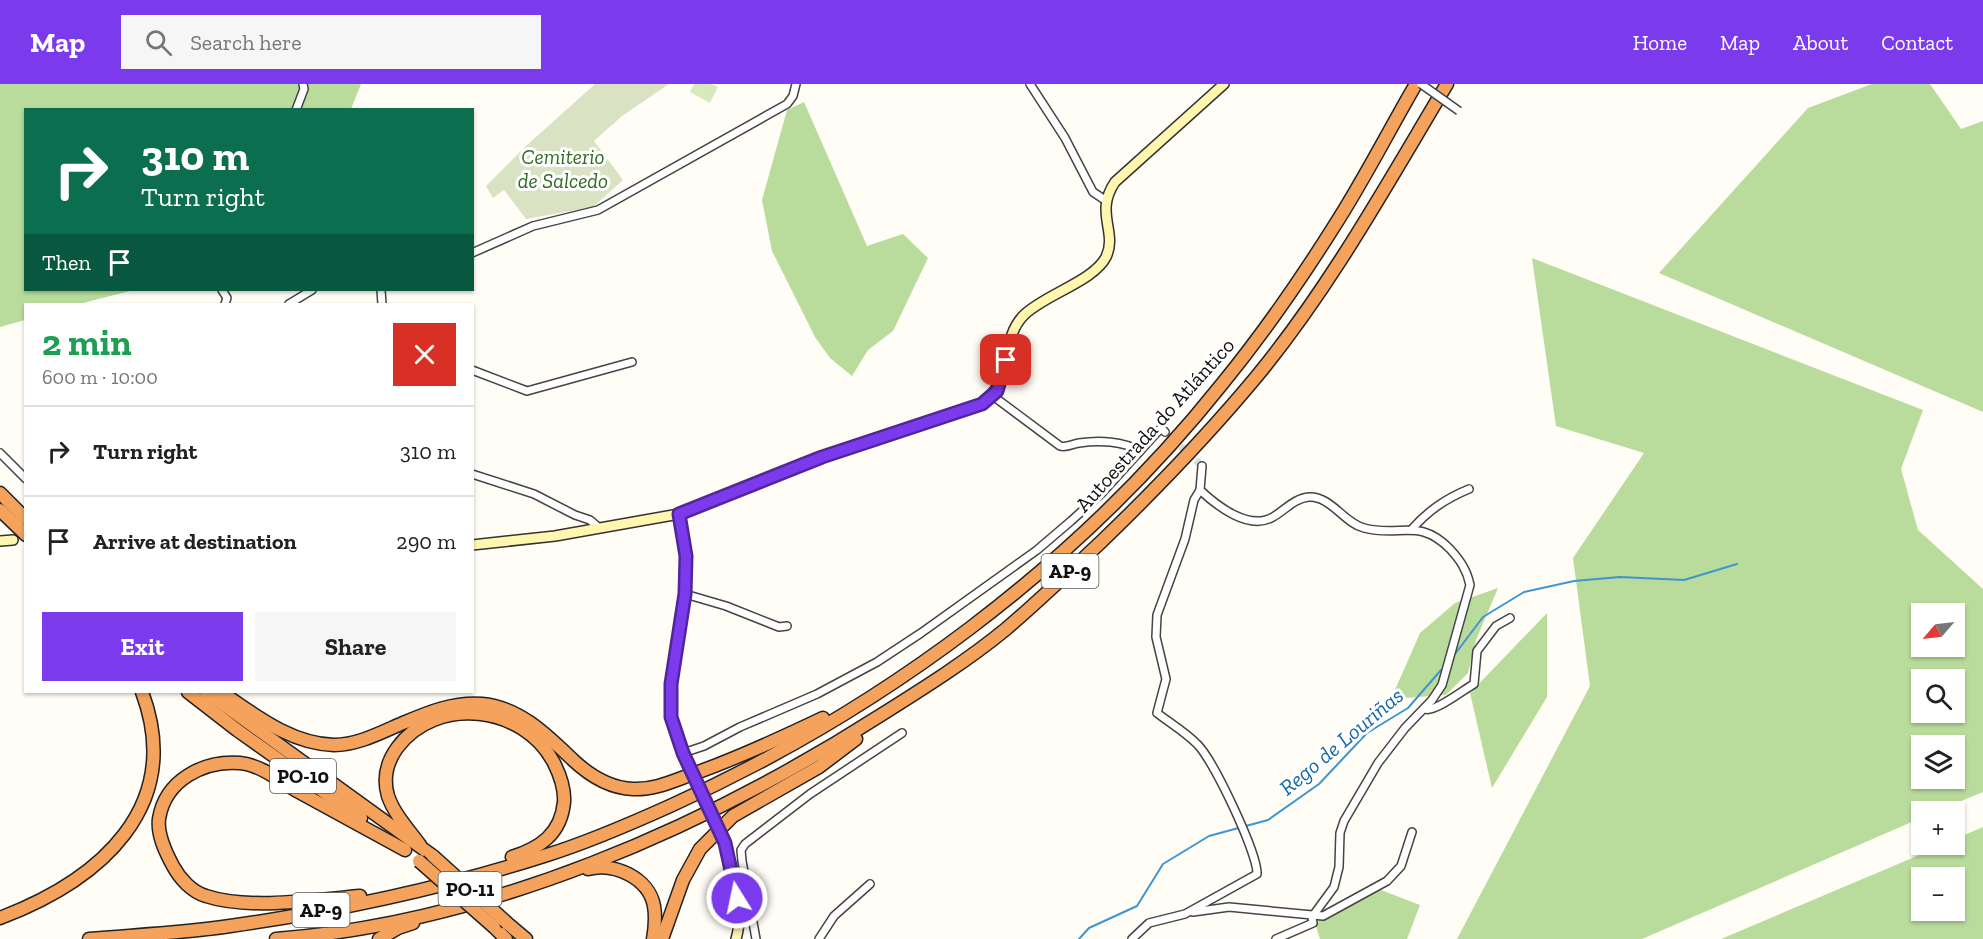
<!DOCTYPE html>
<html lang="en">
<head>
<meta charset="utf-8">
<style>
	:root { --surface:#fff; --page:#f6f6f6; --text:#222; --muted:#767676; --line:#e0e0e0; --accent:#7c3aed }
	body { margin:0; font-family:"Zilla Slab",serif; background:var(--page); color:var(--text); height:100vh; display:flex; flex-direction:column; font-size:22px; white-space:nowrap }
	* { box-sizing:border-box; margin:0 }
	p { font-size:20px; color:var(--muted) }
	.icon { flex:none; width:33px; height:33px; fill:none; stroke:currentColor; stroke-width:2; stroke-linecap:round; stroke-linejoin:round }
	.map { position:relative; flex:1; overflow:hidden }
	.sheet { position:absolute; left:24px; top:219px; width:450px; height:390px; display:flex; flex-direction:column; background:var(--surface); border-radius:0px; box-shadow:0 2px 4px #0004 }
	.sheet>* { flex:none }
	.banner { position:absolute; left:24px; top:24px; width:450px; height:183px; border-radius:0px; box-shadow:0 2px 4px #0004; background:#0b6e4f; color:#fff; overflow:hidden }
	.needle { width:39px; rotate:242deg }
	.tools { position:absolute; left:1911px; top:519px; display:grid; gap:12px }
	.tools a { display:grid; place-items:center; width:54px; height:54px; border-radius:0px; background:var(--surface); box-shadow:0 2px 4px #0004; font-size:30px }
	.pin { position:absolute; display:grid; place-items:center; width:51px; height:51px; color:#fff; margin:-26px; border-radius:12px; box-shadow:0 3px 9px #0006 }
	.me { position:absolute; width:66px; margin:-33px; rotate:350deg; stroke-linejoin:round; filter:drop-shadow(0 0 4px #0008) }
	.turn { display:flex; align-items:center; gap:21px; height:126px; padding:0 18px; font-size:27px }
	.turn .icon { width:78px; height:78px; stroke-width:2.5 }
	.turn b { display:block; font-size:42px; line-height:51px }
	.then { display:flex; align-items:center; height:57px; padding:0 18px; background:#0003; gap:12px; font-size:22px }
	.round { display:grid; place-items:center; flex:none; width:63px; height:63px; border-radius:0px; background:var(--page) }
	.summary { display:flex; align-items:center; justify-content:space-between; height:102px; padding:0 18px }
	h1 { font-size:36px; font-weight:700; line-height:45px; color:#1e9e55 }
	.cta { display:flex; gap:12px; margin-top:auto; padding:12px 18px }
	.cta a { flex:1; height:69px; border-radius:0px; background:var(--accent); color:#fff; font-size:24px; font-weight:700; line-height:69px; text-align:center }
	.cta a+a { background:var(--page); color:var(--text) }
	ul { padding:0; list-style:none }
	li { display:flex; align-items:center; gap:18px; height:90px; padding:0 18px; border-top:2px solid var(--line) }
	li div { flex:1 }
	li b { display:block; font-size:22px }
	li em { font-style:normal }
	header { display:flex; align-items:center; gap:36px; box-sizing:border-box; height:84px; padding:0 30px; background:var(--accent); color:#fff }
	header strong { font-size:28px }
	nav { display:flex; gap:33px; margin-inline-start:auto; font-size:21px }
	.search { width:420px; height:54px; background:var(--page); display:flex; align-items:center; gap:15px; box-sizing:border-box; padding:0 21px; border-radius:0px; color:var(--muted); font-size:22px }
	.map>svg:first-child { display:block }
	.green { fill:#d5ebbd }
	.forest { fill:#b9dc9c; fill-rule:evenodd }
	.cemetery { fill:#d9e3c4 }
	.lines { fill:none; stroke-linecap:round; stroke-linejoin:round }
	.stream { stroke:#3f96cf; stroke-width:2 }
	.street-tunnel { stroke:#dbdad3; stroke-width:7; stroke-dasharray:7 3.5; stroke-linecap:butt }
	.street-casing { stroke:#444; stroke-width:10 }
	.secondary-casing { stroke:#333; stroke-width:12 }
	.highway-casing { stroke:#222; stroke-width:15 }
	.street { stroke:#fff; stroke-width:7 }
	.secondary { stroke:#fff6b0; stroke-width:9 }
	.highway { stroke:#f5a25d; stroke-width:12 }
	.street-bridge-casing { stroke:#444; stroke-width:10; stroke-linecap:butt }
	.secondary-bridge-casing { stroke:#333; stroke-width:12; stroke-linecap:butt }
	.highway-bridge-casing { stroke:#222; stroke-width:15; stroke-linecap:butt }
	.street-bridge { stroke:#fff; stroke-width:7 }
	.secondary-bridge { stroke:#fff6b0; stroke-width:9 }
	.highway-bridge { stroke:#f5a25d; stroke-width:12 }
	.route-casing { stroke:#51269a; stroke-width:15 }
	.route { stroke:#7c3aed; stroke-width:10 }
	.labels { text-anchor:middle; stroke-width:6; stroke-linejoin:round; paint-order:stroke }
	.shield { fill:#fff; stroke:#585858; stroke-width:1.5 }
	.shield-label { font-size:20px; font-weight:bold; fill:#111 }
	.park-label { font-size:21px; font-style:italic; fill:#2f6b1f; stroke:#fff }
	.street-label { font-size:21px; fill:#111; stroke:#fff }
	.water-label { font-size:22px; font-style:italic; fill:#1768a6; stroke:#fff }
</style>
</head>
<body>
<header>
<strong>Map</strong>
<div class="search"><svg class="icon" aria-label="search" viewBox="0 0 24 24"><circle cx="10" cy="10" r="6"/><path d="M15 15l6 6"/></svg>Search here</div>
<nav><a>Home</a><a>Map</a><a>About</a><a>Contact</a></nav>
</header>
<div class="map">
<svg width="1983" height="855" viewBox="0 0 1983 855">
	<rect width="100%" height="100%" fill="#fffdf5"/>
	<polygon class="green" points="694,0 711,0 718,3 710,19 690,8"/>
	<g class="forest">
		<polygon points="0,0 361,0 351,25 26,26 26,206 134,206 79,220 26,220 25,236 0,243"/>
		<polygon points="1872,0 1930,0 1961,45 1983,37 1983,328 1659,189 1808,24"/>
		<polygon points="804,18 867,162 903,150 928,174 893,247 868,266 852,292 830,274 815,253 772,167 762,116 787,26"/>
		<path d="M 1532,174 L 1923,326 L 1901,385 L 1918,446 L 1983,505 L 1983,708 L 1937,727 L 1922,728 L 1921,734 L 1642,855 L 1457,855 L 1590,602 L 1573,474 L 1644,369 L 1556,342 ZM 1922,530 L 1954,530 L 1954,562 L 1922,562 ZM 1922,596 L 1954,596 L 1954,628 L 1922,628 ZM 1922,662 L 1954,662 L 1954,694 L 1922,694 Z"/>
		<polygon points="1498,504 1476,556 1468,589 1446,611 1391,615 1420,549 1455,519"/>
		<polygon points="1547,529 1547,613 1492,704 1470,609"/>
		<path d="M 1983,743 L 1983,855 L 1721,855 L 1943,761 L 1954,760 L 1955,755 ZM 1922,794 L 1954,794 L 1954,826 L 1922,826 Z"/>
		<polygon points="1381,806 1420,821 1407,855 1320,855 1315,839"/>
	</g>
	<polygon class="cemetery" points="595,0 669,0 622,32 594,57 623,96 593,123 526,135 504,106 493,114 486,102 526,62"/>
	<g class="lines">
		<g class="stream">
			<polyline points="1455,570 1483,533 1524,508 1574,497 1620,493 1684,496 1737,480"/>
			<polyline points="1079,855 1089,844 1137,822 1163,780 1209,752 1268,736 1319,700 1367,649 1408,624 1441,586"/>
		</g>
		<polyline class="street-tunnel" points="1165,348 1202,382"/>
		<defs>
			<g id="street">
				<polyline points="1030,0 1065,54 1093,108 1105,116"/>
				<polyline points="296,26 304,5 303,0"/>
				<polyline points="472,169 533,142 598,126 787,20 793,12 796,0"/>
				<polyline points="222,206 227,214 225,220"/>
				<polyline points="381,206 382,220"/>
				<polyline points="289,220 312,206"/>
				<polyline points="472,286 527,307 632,278"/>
				<path d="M 993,312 L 1060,362 C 1067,364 1072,360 1079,359 C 1099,356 1123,357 1140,367"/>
				<polyline points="0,369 26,395"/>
				<path d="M 1202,382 L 1200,406 C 1217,422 1249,447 1273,433 C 1285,426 1295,414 1309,413 C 1331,412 1344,439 1364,444 C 1401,454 1418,433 1450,465 C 1460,476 1467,486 1470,501 L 1442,601 L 1432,616 L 1405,644 L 1378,679 L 1344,737 L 1340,749 L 1339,783 L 1334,803 L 1312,833 L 1313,839 L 1276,855"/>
				<polyline points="472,390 534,410 575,431 590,436 598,443"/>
				<path d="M 1411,446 C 1429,426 1445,415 1469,405"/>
				<polyline points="685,510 726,522 779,543 787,542"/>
				<path d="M 1425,625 C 1434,629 1463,606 1474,600 L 1477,567 L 1496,542 L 1510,534"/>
				<polyline points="683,669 704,662 740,643 817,610 877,578 921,549 1037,466 1071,437 1102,409 1161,344 1165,348"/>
				<polyline points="1193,828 1229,823 1323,832 1387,797 1401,782 1412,748"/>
				<polyline points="756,855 742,777 741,766 745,760 810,710 902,649"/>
				<polyline points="819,855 834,832 870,800"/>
				<path d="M 1132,855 L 1149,839 L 1185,830 L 1257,790 C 1258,770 1213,675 1197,660 C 1185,648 1170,639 1157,629 L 1166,595 L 1156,553 L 1157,531 L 1185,455 L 1194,416 L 1200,406"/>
			</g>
			<g id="secondary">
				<polyline points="679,430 686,472 685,510 671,600 671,633 683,669"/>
				<polyline points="0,457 13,456"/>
				<path d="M 472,461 L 555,452 L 679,430 L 822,373 L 982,320 C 1014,296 999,256 1024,231 C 1044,211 1094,197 1106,173 C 1118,148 1094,129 1115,98 L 1224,0"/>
				<path d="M 725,759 C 733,789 745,825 736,855"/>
			</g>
			<g id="highway">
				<polyline points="0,409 26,435"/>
				<polyline points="0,426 26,451"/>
				<polyline points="188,608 237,646 361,734"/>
				<polyline points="206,608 433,772"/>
				<path d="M 221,608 C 255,631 291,660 334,661 C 358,661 382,648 403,639 C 429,628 453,618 482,620 C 519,623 547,651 573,676 C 589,691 609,704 633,705 C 653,706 671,698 690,691 C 736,675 779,655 823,634"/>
				<path d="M 420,761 C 409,746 394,730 388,712 C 383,695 387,678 397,664 C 436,611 524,621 554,679 C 560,691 565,704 564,718 C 561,750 540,764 512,773"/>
				<path d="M 588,785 C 614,778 649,794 654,822 C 656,834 655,844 653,855"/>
				<path d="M 360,812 C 315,816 248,826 206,812 C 192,808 180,795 173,782 C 166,769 157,751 159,735 C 165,696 204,676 240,679 C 261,681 280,697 297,707 C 333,727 369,746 405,766"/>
				<path d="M 0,834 C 100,796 185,723 142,608"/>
				<polyline points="507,839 526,855"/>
				<polyline points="494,843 506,855"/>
				<path d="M 89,855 C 136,851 183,849 230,842 C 336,827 444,804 547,771 C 589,758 630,740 670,722 C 881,627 1077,482 1222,300 C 1262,251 1299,198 1333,144 C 1363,98 1388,48 1416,0"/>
				<path d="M 276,855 C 488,839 704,744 881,631 C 924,604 967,577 1006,545 C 1039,517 1070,487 1101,458 C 1156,405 1208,351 1257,292 C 1331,202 1387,100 1447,0"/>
				<polyline points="379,855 398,844 413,839"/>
				<polyline points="662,855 683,796 700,765 733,732 819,683 856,655"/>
			</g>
		</defs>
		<use href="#street" class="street-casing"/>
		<use href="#secondary" class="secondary-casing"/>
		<use href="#highway" class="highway-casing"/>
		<use href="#street" class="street"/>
		<use href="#secondary" class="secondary"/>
		<use href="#highway" class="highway"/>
		<defs>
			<polyline id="street-bridge" points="1421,0 1459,27"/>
			<polyline id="secondary-bridge" points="683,669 725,759"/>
			<g id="highway-bridge">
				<polyline points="433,772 507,839"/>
				<polyline points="419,777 494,843"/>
			</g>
		</defs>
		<use href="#street-bridge" class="street-bridge-casing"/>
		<use href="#secondary-bridge" class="secondary-bridge-casing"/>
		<use href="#highway-bridge" class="highway-bridge-casing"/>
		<use href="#street-bridge" class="street-bridge"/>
		<use href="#secondary-bridge" class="secondary-bridge"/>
		<use href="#highway-bridge" class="highway-bridge"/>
	</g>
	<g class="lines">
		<defs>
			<polyline id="route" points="737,814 725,759 683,669 671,633 671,600 685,510 686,472 679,430 822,373 982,320 997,307 1006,276"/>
		</defs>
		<use href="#route" class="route-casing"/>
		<use href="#route" class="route"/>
	</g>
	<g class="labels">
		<g class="shield">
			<rect x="1041.5" y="470" width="57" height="34" rx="4.5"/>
			<rect x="270" y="675" width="66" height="34" rx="4.5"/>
			<rect x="438.5" y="788" width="63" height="34" rx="4.5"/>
			<rect x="292.5" y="809" width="57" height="34" rx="4.5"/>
		</g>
		<g class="shield-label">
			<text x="1070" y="494">AP-9</text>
			<text x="303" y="699">PO-10</text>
			<text x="470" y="812">PO-11</text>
			<text x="321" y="833">AP-9</text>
		</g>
		<g class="park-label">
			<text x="563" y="80">Cemiterio<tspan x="563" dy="24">de Salcedo</tspan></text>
		</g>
		<g class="street-label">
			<text transform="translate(1155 341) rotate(-48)" y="7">Autoestrada do Atlántico</text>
		</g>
		<g class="water-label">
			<text transform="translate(1341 657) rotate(-40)" y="8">Rego de Louriñas</text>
		</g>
	</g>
</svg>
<div class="tools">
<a><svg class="needle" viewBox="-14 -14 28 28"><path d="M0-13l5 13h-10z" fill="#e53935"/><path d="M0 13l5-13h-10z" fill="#767676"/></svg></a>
<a><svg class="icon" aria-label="search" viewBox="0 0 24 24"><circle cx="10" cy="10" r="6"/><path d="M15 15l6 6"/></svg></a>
<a><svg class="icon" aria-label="layers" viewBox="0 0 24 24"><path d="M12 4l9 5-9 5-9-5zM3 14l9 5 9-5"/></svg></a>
<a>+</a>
<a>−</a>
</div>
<div class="pin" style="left:1006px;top:276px;background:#d93025"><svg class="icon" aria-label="arrive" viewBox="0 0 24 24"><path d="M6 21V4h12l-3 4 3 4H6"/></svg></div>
<svg class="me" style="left:737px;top:814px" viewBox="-20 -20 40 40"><circle r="17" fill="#7c3aed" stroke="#fff" stroke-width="3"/><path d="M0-11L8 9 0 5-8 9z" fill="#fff"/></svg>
<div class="banner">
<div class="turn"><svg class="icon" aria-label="right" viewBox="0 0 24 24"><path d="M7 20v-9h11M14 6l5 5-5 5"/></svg><div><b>310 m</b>Turn right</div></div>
<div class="then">Then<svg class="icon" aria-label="arrive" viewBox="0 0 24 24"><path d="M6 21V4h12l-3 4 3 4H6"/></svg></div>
</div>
<section class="sheet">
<div class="summary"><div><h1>2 min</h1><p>600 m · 10:00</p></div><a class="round" style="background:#d93025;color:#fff"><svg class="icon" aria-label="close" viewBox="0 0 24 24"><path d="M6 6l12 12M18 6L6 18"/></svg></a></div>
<ul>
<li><svg class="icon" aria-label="right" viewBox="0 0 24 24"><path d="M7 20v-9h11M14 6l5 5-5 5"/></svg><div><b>Turn right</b></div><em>310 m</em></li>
<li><svg class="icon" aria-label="arrive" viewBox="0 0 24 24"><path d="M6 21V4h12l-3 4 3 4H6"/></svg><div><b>Arrive at destination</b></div><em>290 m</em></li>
</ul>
<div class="cta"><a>Exit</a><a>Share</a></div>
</section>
</div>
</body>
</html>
